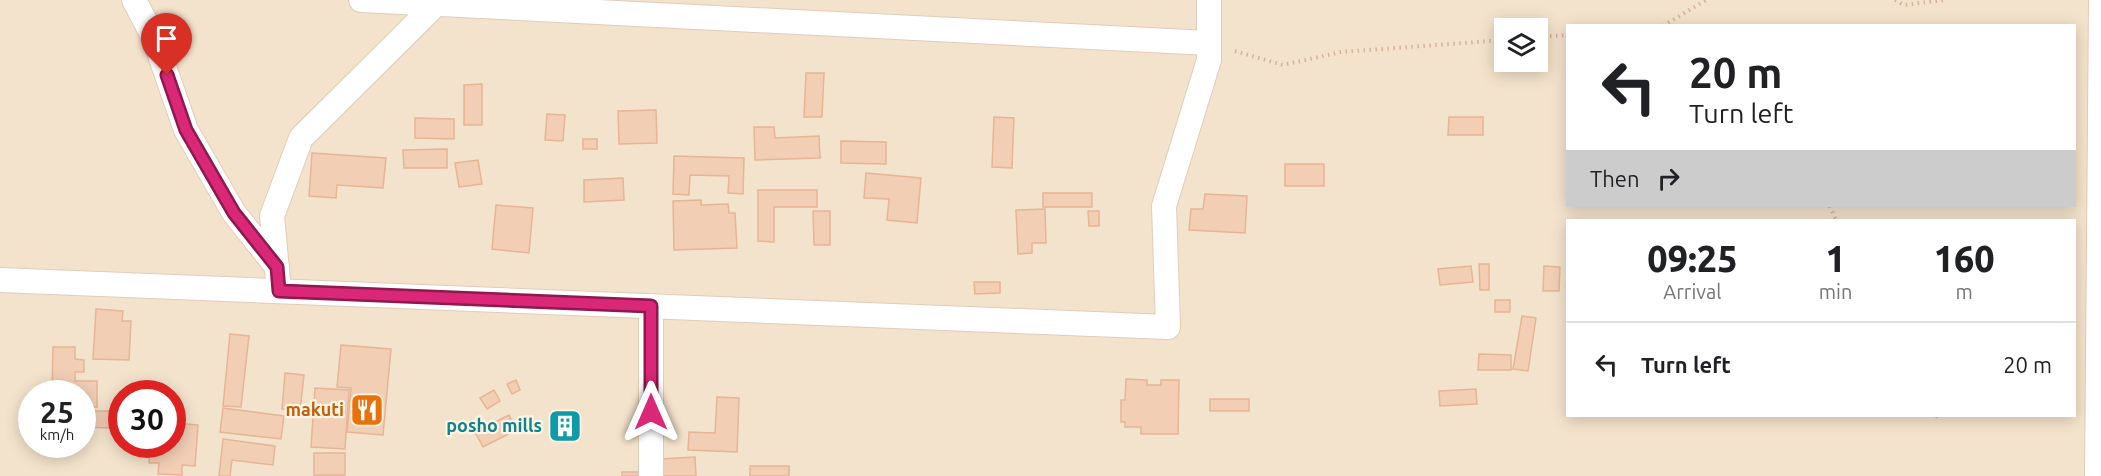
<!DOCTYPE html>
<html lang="en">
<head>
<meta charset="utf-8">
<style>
	:root { --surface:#fff; --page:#f2f2f2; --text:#202124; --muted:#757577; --line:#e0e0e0 }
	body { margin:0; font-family:Ubuntu,sans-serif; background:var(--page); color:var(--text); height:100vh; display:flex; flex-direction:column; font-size:22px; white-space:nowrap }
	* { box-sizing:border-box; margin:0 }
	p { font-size:20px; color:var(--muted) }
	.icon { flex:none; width:33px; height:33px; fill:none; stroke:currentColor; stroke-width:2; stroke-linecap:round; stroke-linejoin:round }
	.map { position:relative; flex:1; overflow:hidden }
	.sheet { position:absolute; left:1566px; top:219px; width:510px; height:198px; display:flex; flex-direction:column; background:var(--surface); border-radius:0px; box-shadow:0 3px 15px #0003 }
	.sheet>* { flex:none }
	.banner { position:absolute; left:1566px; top:24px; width:510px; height:183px; border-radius:0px; box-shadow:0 3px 15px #0003; background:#fff; color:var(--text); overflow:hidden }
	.tools { position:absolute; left:1494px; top:18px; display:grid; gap:12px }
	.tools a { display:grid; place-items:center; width:54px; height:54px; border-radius:0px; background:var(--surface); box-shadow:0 3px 15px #0003; font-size:30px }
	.speed { position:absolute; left:18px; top:380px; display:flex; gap:12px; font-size:30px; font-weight:700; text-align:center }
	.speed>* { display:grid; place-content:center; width:78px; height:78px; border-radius:50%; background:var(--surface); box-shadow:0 3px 15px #0003; line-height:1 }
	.speed small { font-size:15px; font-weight:400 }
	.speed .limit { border:9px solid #d22; background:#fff; color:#111 }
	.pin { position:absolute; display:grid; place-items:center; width:51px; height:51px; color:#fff; margin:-62px -26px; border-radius:50% 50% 50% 0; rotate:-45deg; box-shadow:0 0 6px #0007 }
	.pin .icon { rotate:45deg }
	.me { position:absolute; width:66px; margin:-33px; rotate:0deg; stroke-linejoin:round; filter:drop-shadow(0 0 4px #0008) }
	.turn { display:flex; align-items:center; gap:21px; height:126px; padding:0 24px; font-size:27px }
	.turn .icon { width:78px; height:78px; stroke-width:2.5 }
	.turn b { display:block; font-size:42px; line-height:51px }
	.then { display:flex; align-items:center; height:57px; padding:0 24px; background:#0003; gap:12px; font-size:22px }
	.eta { display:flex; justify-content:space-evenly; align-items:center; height:102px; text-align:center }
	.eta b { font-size:36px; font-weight:800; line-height:42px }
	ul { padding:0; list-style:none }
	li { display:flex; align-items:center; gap:18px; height:84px; padding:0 24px; border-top:2px solid var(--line) }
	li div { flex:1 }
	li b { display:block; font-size:22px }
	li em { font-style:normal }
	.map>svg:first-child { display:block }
	.residential { fill:#f4e3cc; fill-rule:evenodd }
	.building { fill:#f2ceb5; stroke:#e5b595; stroke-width:1.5 }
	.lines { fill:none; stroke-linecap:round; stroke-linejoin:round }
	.street-casing { stroke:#e0cdba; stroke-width:26 }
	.path { stroke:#d6b299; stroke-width:4; stroke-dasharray:1.5 4.5; stroke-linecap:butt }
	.street { stroke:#fff; stroke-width:24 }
	.route-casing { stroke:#8e194d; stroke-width:15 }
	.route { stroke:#db2777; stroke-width:10 }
	.labels { text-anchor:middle; stroke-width:4.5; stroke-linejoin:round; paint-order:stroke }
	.food-label { font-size:18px; font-weight:bold; fill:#c56008; stroke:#fff5e4; text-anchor:end }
	.culture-label { font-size:18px; font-weight:bold; fill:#0d838f; stroke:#fff5e4; text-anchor:end }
</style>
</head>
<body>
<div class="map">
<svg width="2101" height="476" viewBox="0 0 2101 476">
	<rect width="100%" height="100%" fill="#fcf1de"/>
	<path class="residential" d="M 0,0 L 2101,0 L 2101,476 L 0,476 ZM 1568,26 L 2074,26 L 2074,206 L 1568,206 ZM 1504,28 L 1538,28 L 1538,62 L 1504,62 ZM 1568,220 L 2074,220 L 2074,416 L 1568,416 ZM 32,393 L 82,393 L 82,444 L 32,444 ZM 122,393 L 172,393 L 172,444 L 122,444 Z"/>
	<g class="building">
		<polygon points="806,73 824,73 822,117 804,117"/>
		<polygon points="482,84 482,125 464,125 464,85"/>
		<polygon points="656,110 657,143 619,144 618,111"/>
		<polygon points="547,114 565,115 563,141 545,140"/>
		<polygon points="994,117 1014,118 1012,168 992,167"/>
		<polygon points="1449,117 1483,117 1483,135 1448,135"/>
		<polygon points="415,118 454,119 454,139 415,138"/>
		<polygon points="754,127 774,127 775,138 819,136 820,158 755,160"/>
		<rect x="583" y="139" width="14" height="10"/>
		<polygon points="841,141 886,142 886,164 841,163"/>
		<polygon points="447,149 447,168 404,168 403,150"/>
		<polygon points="312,153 386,158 383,188 337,185 336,198 309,196"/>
		<polygon points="674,156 744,158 743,194 728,193 729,176 690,175 689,195 673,194"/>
		<polygon points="478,160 482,184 459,187 455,163"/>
		<rect x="1285" y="164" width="39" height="22"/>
		<polygon points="866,173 921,178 917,223 887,220 889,199 864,198"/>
		<polygon points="623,178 624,200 584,202 584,180"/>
		<polygon points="758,190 817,190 817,207 774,207 774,242 758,241"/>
		<rect x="1043" y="193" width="49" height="14"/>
		<polygon points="1205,194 1247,196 1245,233 1189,230 1191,209 1203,209"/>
		<polygon points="701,200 701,205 728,204 729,213 735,213 737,248 674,250 673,201"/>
		<polygon points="496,205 533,208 529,253 492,249"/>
		<polygon points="1045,209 1046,243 1032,243 1032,253 1018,254 1016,210"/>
		<polygon points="813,211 830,211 830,245 814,245"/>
		<polygon points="1088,211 1099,211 1099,226 1089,226"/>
		<polygon points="1479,264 1489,264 1489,290 1480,290"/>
		<polygon points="1471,266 1473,282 1440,285 1438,269"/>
		<polygon points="1544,266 1560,267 1559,291 1543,291"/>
		<polygon points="974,282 1000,282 1000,293 975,294"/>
		<rect x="1495" y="300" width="15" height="12"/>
		<polygon points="96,309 123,311 122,321 131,321 129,360 93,359"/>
		<polygon points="1522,316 1536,318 1528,371 1513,369"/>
		<polygon points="230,334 249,336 241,407 223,406"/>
		<polygon points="341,345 391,349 383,435 347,432 351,388 337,387"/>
		<polygon points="53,347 75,347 75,359 84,360 84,372 75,372 75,381 97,381 97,407 82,407 82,393 52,393"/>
		<polygon points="1479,354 1511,355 1511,370 1478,370"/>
		<polygon points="285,373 304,375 300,411 282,409"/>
		<polygon points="1126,379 1147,380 1147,385 1161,385 1161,380 1179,380 1178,434 1141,434 1141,427 1125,427 1125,422 1121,422 1121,400 1125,400"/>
		<polygon points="516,380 520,390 512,394 507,384"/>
		<polygon points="315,388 349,390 345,449 311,447"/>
		<polygon points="1476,389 1477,404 1440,406 1439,391"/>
		<polygon points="494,390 500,401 487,409 480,398"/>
		<polygon points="717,397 739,398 737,452 688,450 689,432 715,433"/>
		<rect x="1210" y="399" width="39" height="12"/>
		<polygon points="223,408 284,416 281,439 220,432"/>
		<polygon points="82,411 111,411 110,428 82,427"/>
		<polygon points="573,413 576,437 557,439 555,415"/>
		<polygon points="509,415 516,430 483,447 475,432"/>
		<polygon points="172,423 198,425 195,466 182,465 182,475 158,474 159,463 149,463 150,444 172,444"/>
		<polygon points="223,439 275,446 273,465 232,460 230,476 219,476"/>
		<rect x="314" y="453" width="31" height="22"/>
		<polygon points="695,457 696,476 661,476 660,459"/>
		<rect x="750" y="466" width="39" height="10"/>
		<rect x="622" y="472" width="20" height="4"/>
	</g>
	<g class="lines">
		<defs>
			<g id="street">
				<polyline points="134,0 154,38 186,130 234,213 277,267"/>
				<polyline points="361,0 1209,43"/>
				<polyline points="0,280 1168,327 1164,206 1209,60 1209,0"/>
				<polyline points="279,291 272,216 301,138 436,4"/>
				<polyline points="651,476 651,306"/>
				<polyline points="2097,476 2101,0"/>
			</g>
		</defs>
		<use href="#street" class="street-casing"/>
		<g class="path">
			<polyline points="1895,0 1904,5 1945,0"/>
			<polyline points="1663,26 1706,0"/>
			<polyline points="1538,37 1568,35"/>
			<polyline points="1235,51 1283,65 1341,52 1504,40"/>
			<polyline points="1830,206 1836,220"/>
			<polyline points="1937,416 1940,420"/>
		</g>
		<use href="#street" class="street"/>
	</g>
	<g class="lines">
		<defs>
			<polyline id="route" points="167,75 186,130 234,213 277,267 279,291 651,306 651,412"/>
		</defs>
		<use href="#route" class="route-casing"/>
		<use href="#route" class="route"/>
	</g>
	<defs>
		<symbol id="restaurant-square" viewBox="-11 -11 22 22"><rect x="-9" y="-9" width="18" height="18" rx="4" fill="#e8710a" stroke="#fff5e4"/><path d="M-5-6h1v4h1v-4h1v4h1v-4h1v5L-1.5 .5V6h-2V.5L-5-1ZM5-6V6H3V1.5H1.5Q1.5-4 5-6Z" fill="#fff"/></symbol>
		<symbol id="building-square" viewBox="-11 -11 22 22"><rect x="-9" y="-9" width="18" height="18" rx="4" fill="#0f9aa8" stroke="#fff5e4"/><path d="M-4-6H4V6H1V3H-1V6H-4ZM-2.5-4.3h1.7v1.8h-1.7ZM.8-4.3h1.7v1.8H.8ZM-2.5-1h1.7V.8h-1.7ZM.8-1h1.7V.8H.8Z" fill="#fff"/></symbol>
	</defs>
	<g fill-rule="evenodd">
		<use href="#restaurant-square" x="348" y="391" width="38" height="38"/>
		<use href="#building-square" x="546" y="407" width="38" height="38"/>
	</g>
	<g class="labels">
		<g class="food-label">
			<text x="344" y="416">makuti</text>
		</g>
		<g class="culture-label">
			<text x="542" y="432">posho mills</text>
		</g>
	</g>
</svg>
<div class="tools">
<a><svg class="icon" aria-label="layers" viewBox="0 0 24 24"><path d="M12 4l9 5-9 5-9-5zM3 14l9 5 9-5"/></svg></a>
</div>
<div class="speed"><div>25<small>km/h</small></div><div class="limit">30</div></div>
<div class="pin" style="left:167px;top:75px;background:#d93025"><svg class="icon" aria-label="arrive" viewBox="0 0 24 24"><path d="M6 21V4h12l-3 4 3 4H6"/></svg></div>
<svg class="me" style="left:651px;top:412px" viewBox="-20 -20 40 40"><path d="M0-17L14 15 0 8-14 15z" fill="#db2777" stroke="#fff" stroke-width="4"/></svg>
<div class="banner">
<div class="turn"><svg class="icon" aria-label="left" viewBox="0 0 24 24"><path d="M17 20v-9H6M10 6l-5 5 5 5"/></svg><div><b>20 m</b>Turn left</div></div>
<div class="then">Then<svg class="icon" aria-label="right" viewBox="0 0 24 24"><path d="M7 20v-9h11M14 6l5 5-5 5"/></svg></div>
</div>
<section class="sheet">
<div class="eta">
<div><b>09:25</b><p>Arrival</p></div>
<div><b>1</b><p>min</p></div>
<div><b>160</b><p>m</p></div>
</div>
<ul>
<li><svg class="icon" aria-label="left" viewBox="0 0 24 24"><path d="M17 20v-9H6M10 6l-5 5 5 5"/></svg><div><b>Turn left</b></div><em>20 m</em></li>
</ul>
</section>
</div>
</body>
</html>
